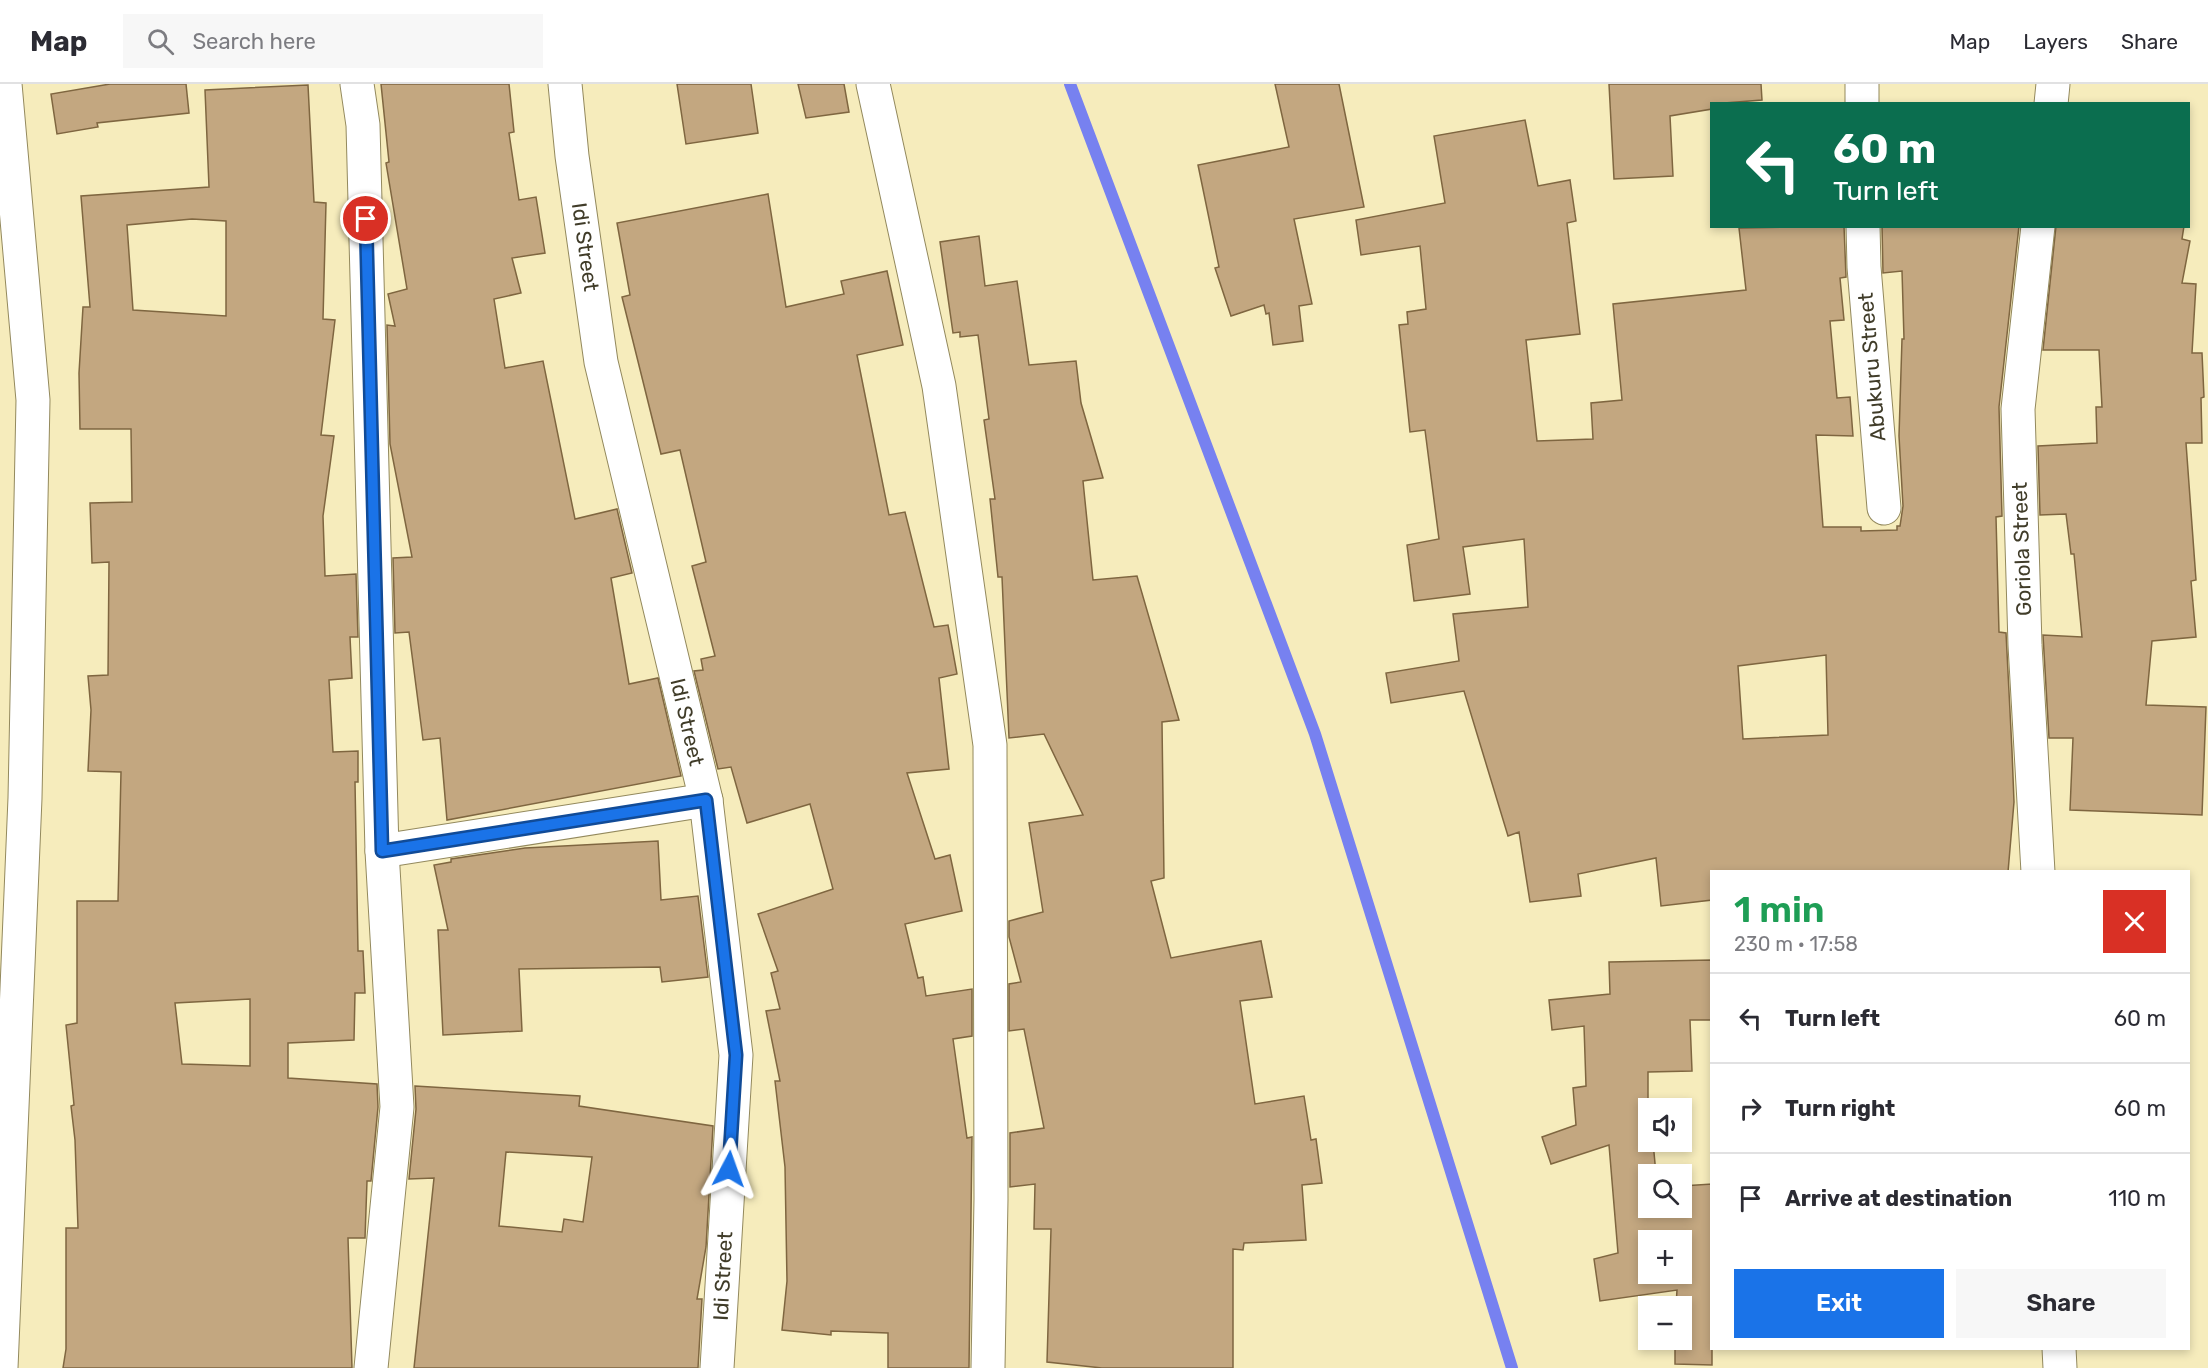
<!DOCTYPE html>
<html lang="en">
<head>
<meta charset="utf-8">
<style>
	:root { --surface:#fff; --page:#f7f7f7; --text:#2b2b33; --muted:#7c7c81; --line:#e1e1e2; --accent:#1a73e8 }
	body { margin:0; font-family:Rubik,sans-serif; background:var(--page); color:var(--text); height:100vh; display:flex; flex-direction:column; font-size:22px; white-space:nowrap }
	* { box-sizing:border-box; margin:0 }
	p { font-size:20px; color:var(--muted) }
	.icon { flex:none; width:33px; height:33px; fill:none; stroke:currentColor; stroke-width:2; stroke-linecap:round; stroke-linejoin:round }
	.map { position:relative; flex:1; overflow:hidden }
	.side { position:absolute; left:1710px; top:786px; width:480px; height:480px; display:flex; flex-direction:column; background:var(--surface); border-radius:0px; box-shadow:0 3px 9px #0003 }
	.side>* { flex:none }
	.guide { position:absolute; left:1710px; top:18px; width:480px; height:126px; border-radius:0px; box-shadow:0 3px 9px #0003; background:#0b6e4f; color:#fff; overflow:hidden }
	.fabs { position:absolute; left:1638px; top:1014px; display:grid; gap:12px }
	.fabs a { display:grid; place-items:center; width:54px; height:54px; border-radius:0px; background:var(--surface); box-shadow:0 3px 9px #0003; font-size:30px }
	.pin { position:absolute; display:grid; place-items:center; width:51px; height:51px; color:#fff; margin:-26px; border:3px solid #fff; border-radius:50%; box-shadow:0 2px 6px #0007 }
	.me { position:absolute; width:66px; margin:-33px; rotate:4deg; stroke-linejoin:round; filter:drop-shadow(0 0 4px #0008) }
	.turn { display:flex; align-items:center; gap:21px; height:126px; padding:0 24px; font-size:27px }
	.turn .icon { width:78px; height:78px; stroke-width:2.5 }
	.turn b { display:block; font-size:42px; line-height:51px }
	.round { display:grid; place-items:center; flex:none; width:63px; height:63px; border-radius:0px; background:var(--page) }
	.headline { display:flex; align-items:center; justify-content:space-between; height:102px; padding:0 24px }
	h1 { font-size:36px; font-weight:600; line-height:45px; color:#1e9e55 }
	.cta { display:flex; gap:12px; margin-top:auto; padding:12px 24px }
	.cta a { flex:1; height:69px; border-radius:0px; background:var(--accent); color:#fff; font-size:24px; font-weight:600; line-height:69px; text-align:center }
	.cta a+a { background:var(--page); color:var(--text) }
	ul { padding:0; list-style:none }
	li { display:flex; align-items:center; gap:18px; height:90px; padding:0 24px; border-top:2px solid var(--line) }
	li div { flex:1 }
	li b { display:block; font-size:22px }
	li em { font-style:normal }
	header { display:flex; align-items:center; gap:36px; box-sizing:border-box; height:84px; padding:0 30px; background:var(--surface); border-bottom:2px solid var(--line) }
	header strong { font-size:28px }
	nav { display:flex; gap:33px; margin-inline-start:auto; font-size:21px }
	.search { width:420px; height:54px; background:var(--page); display:flex; align-items:center; gap:15px; box-sizing:border-box; padding:0 21px; border-radius:0px; color:var(--muted); font-size:22px }
	.map>svg:first-child { display:block }
	.lines { fill:none; stroke-linecap:round; stroke-linejoin:round }
	.stream { stroke:#7781f0; stroke-width:12 }
	.building { fill:#c3a780; stroke:#7f6640; stroke-width:1.5; fill-rule:evenodd }
	.minor-casing { stroke:#93895d; stroke-width:35 }
	.major-casing { stroke:#93895d; stroke-width:35 }
	.minor { stroke:#fff; stroke-width:33 }
	.major { stroke:#fff; stroke-width:33 }
	.route-casing { stroke:#114b97; stroke-width:15 }
	.route { stroke:#1a73e8; stroke-width:10 }
	.labels { text-anchor:middle; stroke-width:4.5; stroke-linejoin:round; paint-order:stroke }
	.street-label { font-size:21px; fill:#403c29; stroke:#fff }
</style>
</head>
<body>
<header>
<strong>Map</strong>
<div class="search"><svg class="icon" aria-label="search" viewBox="0 0 24 24"><circle cx="10" cy="10" r="6"/><path d="M15 15l6 6"/></svg>Search here</div>
<nav><a>Map</a><a>Layers</a><a>Share</a></nav>
</header>
<div class="map">
<svg width="2208" height="1284" viewBox="0 0 2208 1284">
	<rect width="100%" height="100%" fill="#f6ecbc"/>
	<g class="lines">
		<polyline class="stream" points="1070,0 1315,650 1512,1284"/>
	</g>
	<g class="building">
		<polygon points="110,0 186,0 189,29 97,39 98,43 57,50 51,10"/>
		<polygon points="381,0 509,0 514,48 509,49 519,116 536,113 545,169 512,174 521,209 494,215 505,284 543,277 575,435 617,425 632,489 611,494 629,600 658,594 681,692 447,736 440,654 423,656 409,548 395,549 393,474 412,473 390,360 387,241 395,242 388,210 407,205 386,79 389,78"/>
		<polygon points="677,0 751,0 758,49 686,60"/>
		<polygon points="798,0 844,0 849,28 806,34"/>
		<polygon points="1275,0 1339,0 1364,123 1294,135 1312,220 1299,222 1303,257 1273,261 1269,229 1266,230 1264,221 1231,232 1215,184 1219,183 1198,81 1289,63"/>
		<polygon points="1609,0 1761,0 1762,16 1712,20 1712,25 1670,32 1673,92 1614,95"/>
		<path d="M 308,1 L 314,118 L 326,119 L 323,235 L 335,236 L 321,351 L 334,352 L 323,432 L 325,492 L 356,490 L 358,553 L 350,553 L 352,594 L 329,596 L 333,668 L 358,667 L 358,698 L 355,698 L 358,867 L 363,867 L 365,909 L 355,909 L 354,956 L 288,959 L 288,994 L 377,1000 L 378,1023 L 371,1097 L 367,1097 L 365,1154 L 348,1154 L 352,1284 L 63,1284 L 66,1265 L 66,1144 L 78,1144 L 75,1056 L 71,1022 L 74,1021 L 66,941 L 77,939 L 77,817 L 118,817 L 121,688 L 88,687 L 91,626 L 88,592 L 108,591 L 109,478 L 92,479 L 90,419 L 132,418 L 131,345 L 80,345 L 79,289 L 83,223 L 90,223 L 81,112 L 209,103 L 205,6 ZM 192,135 L 226,137 L 226,232 L 133,226 L 127,141 ZM 250,915 L 250,982 L 182,980 L 175,919 Z"/>
		<path d="M 1525,36 L 1538,102 L 1570,96 L 1576,137 L 1567,139 L 1580,250 L 1526,256 L 1537,357 L 1593,355 L 1591,319 L 1622,316 L 1613,220 L 1746,206 L 1739,144 L 1844,142 L 1846,193 L 1840,194 L 1844,236 L 1830,237 L 1837,314 L 1850,313 L 1853,352 L 1816,351 L 1823,443 L 1861,443 L 1861,447 L 1897,446 L 1897,442 L 1900,442 L 1903,422 L 1899,352 L 1902,255 L 1904,255 L 1902,187 L 1883,189 L 1882,142 L 2019,142 L 1999,323 L 2002,432 L 1996,433 L 1999,548 L 2006,549 L 2012,667 L 2014,718 L 2008,788 L 1712,788 L 1712,816 L 1661,822 L 1656,774 L 1578,790 L 1581,812 L 1530,818 L 1519,748 L 1508,752 L 1464,607 L 1391,619 L 1386,589 L 1459,577 L 1453,530 L 1528,523 L 1524,455 L 1463,463 L 1470,510 L 1414,517 L 1407,461 L 1439,455 L 1425,346 L 1410,348 L 1399,241 L 1408,240 L 1407,228 L 1426,225 L 1420,162 L 1361,171 L 1356,136 L 1445,119 L 1434,52 ZM 1826,571 L 1828,651 L 1743,655 L 1738,582 Z"/>
		<polygon points="768,110 786,223 844,210 841,197 887,187 903,261 857,271 889,431 905,428 934,543 948,541 957,590 939,594 949,685 907,689 935,775 950,771 962,827 905,840 918,894 923,893 926,912 972,905 972,952 953,955 967,1054 972,1053 969,1284 888,1284 888,1249 831,1247 831,1251 782,1246 787,1197 785,1083 775,997 780,997 766,927 780,925 771,889 778,887 758,830 833,805 810,720 747,739 731,683 718,685 694,587 703,586 701,575 715,572 692,482 706,478 680,366 661,370 622,213 630,211 617,139"/>
		<polygon points="2056,142 2184,142 2182,155 2190,157 2182,199 2196,200 2192,269 2202,269 2204,313 2201,314 2202,359 2186,359 2196,496 2191,497 2196,553 2152,557 2146,621 2206,623 2202,731 2070,726 2073,654 2049,654 2043,551 2082,553 2074,470 2071,470 2066,430 2040,431 2038,362 2097,359 2096,323 2102,323 2099,266 2043,266"/>
		<polygon points="979,152 985,202 1017,197 1029,281 1076,277 1081,319 1103,394 1083,397 1093,496 1137,492 1179,636 1162,638 1164,794 1151,797 1171,874 1261,857 1272,913 1240,917 1255,1020 1304,1012 1311,1056 1316,1055 1322,1099 1302,1101 1306,1156 1244,1159 1243,1166 1233,1165 1233,1284 1102,1284 1047,1278 1051,1145 1034,1145 1035,1100 1010,1103 1010,1049 1044,1044 1024,945 1009,947 1009,900 1021,898 1009,853 1009,837 1043,828 1029,739 1083,731 1044,650 1009,654 1002,493 998,493 990,415 995,415 984,336 989,335 978,251 960,253 960,248 953,249 940,158"/>
		<polygon points="658,757 661,816 698,812 708,893 662,898 660,883 519,885 522,947 443,951 438,846 448,846 434,781 451,778 451,775 525,764"/>
		<path d="M 1712,876 L 1712,936 L 1690,936 L 1692,987 L 1648,988 L 1648,1058 L 1653,1058 L 1656,1090 L 1648,1090 L 1648,1124 L 1682,1124 L 1682,1102 L 1712,1100 L 1712,1281 L 1675,1280 L 1675,1256 L 1682,1256 L 1682,1222 L 1676,1222 L 1677,1206 L 1600,1217 L 1594,1175 L 1618,1169 L 1609,1061 L 1551,1080 L 1542,1053 L 1576,1041 L 1573,1004 L 1586,1002 L 1584,942 L 1552,946 L 1549,916 L 1610,910 L 1609,878 ZM 1648,1156 L 1682,1156 L 1682,1190 L 1648,1190 Z"/>
		<path d="M 415,1002 L 580,1012 L 579,1022 L 713,1042 L 706,1163 L 697,1215 L 702,1215 L 698,1284 L 414,1284 L 434,1094 L 409,1095 L 416,1025 ZM 506,1068 L 592,1073 L 583,1138 L 564,1135 L 562,1148 L 499,1142 Z"/>
	</g>
	<g class="lines">
		<defs>
			<g id="minor">
				<polyline points="357,0 363,41 382,767 397,1023 371,1284"/>
				<polyline points="565,0 572,72 601,278 706,716 736,971 717,1284"/>
				<polyline points="873,0 939,302 990,661 991,1115 988,1284"/>
				<polyline points="1862,0 1862,20"/>
				<polyline points="2051,20 2053,0"/>
				<polyline points="1863,142 1864,183 1884,424"/>
				<polyline points="2038,142 2018,325 2025,561 2038,788"/>
				<polyline points="382,767 706,716"/>
				<polyline points="2059,1264 2060,1284"/>
			</g>
			<polyline id="major" points="1,1284 25,714 33,316 5,0"/>
		</defs>
		<use href="#minor" class="minor-casing"/>
		<use href="#major" class="major-casing"/>
		<use href="#minor" class="minor"/>
		<use href="#major" class="major"/>
	</g>
	<g class="lines">
		<defs>
			<polyline id="route" points="366,135 382,767 706,716 736,971 729,1085"/>
		</defs>
		<use href="#route" class="route-casing"/>
		<use href="#route" class="route"/>
	</g>
	<g class="labels">
		<g class="street-label">
			<text transform="translate(585 163) rotate(82)" y="7">Idi Street</text>
			<text transform="translate(1872 283) rotate(-95)" y="7">Abukuru Street</text>
			<text transform="translate(2022 465) rotate(-92)" y="7">Goriola Street</text>
			<text transform="translate(687 638) rotate(77)" y="7">Idi Street</text>
			<text transform="translate(723 1192) rotate(-87)" y="7">Idi Street</text>
		</g>
	</g>
</svg>
<div class="fabs">
<a><svg class="icon" aria-label="sound" viewBox="0 0 24 24"><path d="M4 9h4l5-4v14l-5-4H4zM17 9q2 3 0 6"/></svg></a>
<a><svg class="icon" aria-label="search" viewBox="0 0 24 24"><circle cx="10" cy="10" r="6"/><path d="M15 15l6 6"/></svg></a>
<a>+</a>
<a>−</a>
</div>
<div class="pin" style="left:366px;top:135px;background:#d93025"><svg class="icon" aria-label="arrive" viewBox="0 0 24 24"><path d="M6 21V4h12l-3 4 3 4H6"/></svg></div>
<svg class="me" style="left:729px;top:1085px" viewBox="-20 -20 40 40"><path d="M0-17L14 15 0 8-14 15z" fill="#1a73e8" stroke="#fff" stroke-width="4"/></svg>
<div class="guide">
<div class="turn"><svg class="icon" aria-label="left" viewBox="0 0 24 24"><path d="M17 20v-9H6M10 6l-5 5 5 5"/></svg><div><b>60 m</b>Turn left</div></div>
</div>
<section class="side">
<div class="headline"><div><h1>1 min</h1><p>230 m · 17:58</p></div><a class="round" style="background:#d93025;color:#fff"><svg class="icon" aria-label="close" viewBox="0 0 24 24"><path d="M6 6l12 12M18 6L6 18"/></svg></a></div>
<ul>
<li><svg class="icon" aria-label="left" viewBox="0 0 24 24"><path d="M17 20v-9H6M10 6l-5 5 5 5"/></svg><div><b>Turn left</b></div><em>60 m</em></li>
<li><svg class="icon" aria-label="right" viewBox="0 0 24 24"><path d="M7 20v-9h11M14 6l5 5-5 5"/></svg><div><b>Turn right</b></div><em>60 m</em></li>
<li><svg class="icon" aria-label="arrive" viewBox="0 0 24 24"><path d="M6 21V4h12l-3 4 3 4H6"/></svg><div><b>Arrive at destination</b></div><em>110 m</em></li>
</ul>
<div class="cta"><a>Exit</a><a>Share</a></div>
</section>
</div>
</body>
</html>
